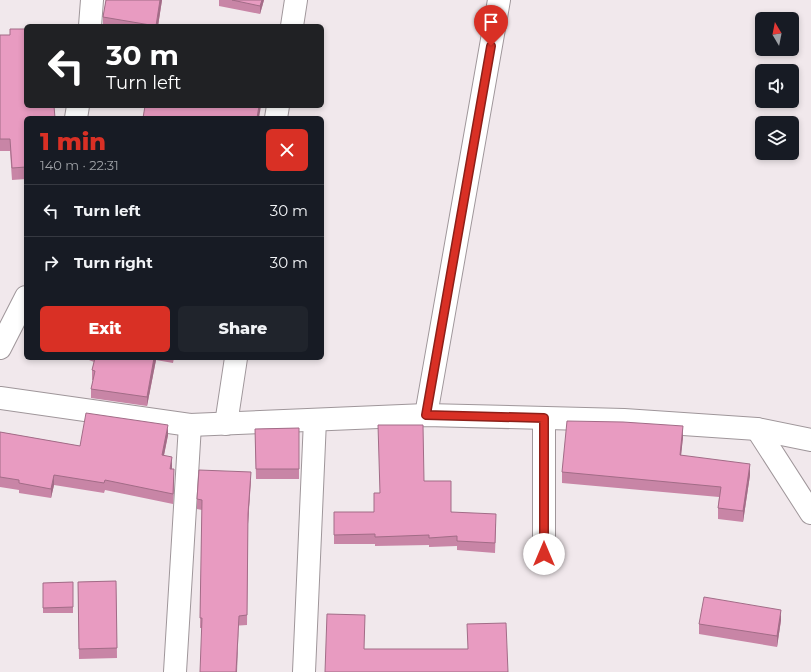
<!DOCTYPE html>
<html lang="en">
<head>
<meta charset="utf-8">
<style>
	:root { --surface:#171b24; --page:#20242c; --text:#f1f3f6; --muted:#9ea1a6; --line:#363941; --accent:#d93025 }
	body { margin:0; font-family:Montserrat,sans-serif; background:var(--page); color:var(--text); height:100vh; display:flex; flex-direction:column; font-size:15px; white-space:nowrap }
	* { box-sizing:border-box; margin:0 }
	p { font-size:13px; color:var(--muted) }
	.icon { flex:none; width:22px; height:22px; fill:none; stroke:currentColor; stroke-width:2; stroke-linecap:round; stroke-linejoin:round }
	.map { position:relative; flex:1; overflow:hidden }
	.sheet { position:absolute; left:24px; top:116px; width:300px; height:244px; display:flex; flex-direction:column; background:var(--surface); border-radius:6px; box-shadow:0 2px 6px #0003 }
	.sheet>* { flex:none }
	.top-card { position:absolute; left:24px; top:24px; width:300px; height:84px; border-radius:6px; box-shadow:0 2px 6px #0003; background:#202124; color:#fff; overflow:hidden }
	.needle { width:26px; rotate:350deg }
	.tools { position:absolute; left:755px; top:12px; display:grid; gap:8px }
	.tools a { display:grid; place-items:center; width:44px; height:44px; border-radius:6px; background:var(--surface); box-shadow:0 2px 6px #0003; font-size:20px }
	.pin { position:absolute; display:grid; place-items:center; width:34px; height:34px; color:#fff; margin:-41px -17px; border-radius:50% 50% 50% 0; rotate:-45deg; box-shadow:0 0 4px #0007 }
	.pin .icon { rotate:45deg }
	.me { position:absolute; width:44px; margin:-22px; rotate:0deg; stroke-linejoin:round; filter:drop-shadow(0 0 3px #0008) }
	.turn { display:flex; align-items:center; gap:14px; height:84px; padding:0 16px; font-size:18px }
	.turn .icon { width:52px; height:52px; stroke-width:2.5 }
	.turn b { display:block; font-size:28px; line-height:34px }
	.round { display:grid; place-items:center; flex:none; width:42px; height:42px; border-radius:6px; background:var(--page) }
	.overview { display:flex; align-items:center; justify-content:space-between; height:68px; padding:0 16px }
	h1 { font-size:24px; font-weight:800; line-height:30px; color:var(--accent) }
	.action { display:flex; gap:8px; margin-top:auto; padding:8px 16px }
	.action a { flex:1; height:46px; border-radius:6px; background:var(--accent); color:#fff; font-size:16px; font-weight:800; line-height:46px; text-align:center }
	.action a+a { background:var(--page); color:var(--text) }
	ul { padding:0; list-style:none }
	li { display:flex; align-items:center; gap:12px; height:52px; padding:0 16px; border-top:1px solid var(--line) }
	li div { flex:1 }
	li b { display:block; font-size:15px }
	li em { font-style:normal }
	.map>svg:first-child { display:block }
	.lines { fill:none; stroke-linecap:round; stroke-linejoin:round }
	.street-casing { stroke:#9f969a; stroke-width:24 }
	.street { stroke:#fff; stroke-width:22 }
	.wall { fill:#c885a6 }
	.shaded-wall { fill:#a26c87 }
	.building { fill:#e89bc1; stroke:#a26c87 }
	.route-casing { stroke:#8d1f18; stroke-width:10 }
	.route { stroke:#d93025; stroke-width:7 }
</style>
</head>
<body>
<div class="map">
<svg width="811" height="672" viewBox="0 0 811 672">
	<rect width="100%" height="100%" fill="#f1e8ec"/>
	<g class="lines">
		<defs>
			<g id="street">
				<polyline points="90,26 92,0"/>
				<polyline points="292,26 296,0"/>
				<polyline points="76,118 78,106"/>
				<polyline points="276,118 278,106"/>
				<polyline points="0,348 26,297"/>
				<polyline points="0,398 190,425 426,415 624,420 757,429 811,440"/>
				<polyline points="426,415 499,0"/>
				<polyline points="544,418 544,554"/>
				<polyline points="226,424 236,358"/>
				<polyline points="757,429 811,513"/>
				<polyline points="175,672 190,425"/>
				<polyline points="304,672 315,420"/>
			</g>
		</defs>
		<use href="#street" class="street-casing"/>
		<use href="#street" class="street"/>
	</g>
	<g class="wall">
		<polygon points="106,0 162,0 158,26 103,26 103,17"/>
		<polygon points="219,0 264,0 260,14 219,6"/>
		<polygon points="0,35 26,118 26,179 12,180 10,151 0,151"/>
		<polygon points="84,358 174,358 173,363 156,360 147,406 91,398 91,389 93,380 92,380 92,370 94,362"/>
		<polygon points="299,428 299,479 256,479 255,429"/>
		<polygon points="0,432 80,446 168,435 164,455 172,467 172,469 174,479 173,504 105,490 104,493 54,485 51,498 19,493 19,490 0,487"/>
		<polygon points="683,437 681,455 750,475 743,522 718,519 718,508 719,497 562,483 562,472"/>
		<polygon points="251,481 248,524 247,625 200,628 202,510 197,509 197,499"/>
		<polygon points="424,481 451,512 496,524 495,553 457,550 457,546 429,547 429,545 375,546 375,544 334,544 334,512 374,512 380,493"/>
		<polygon points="116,581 117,658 79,659 78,582"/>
		<polygon points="73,582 73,613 43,613 43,583"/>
		<polygon points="781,620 777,647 699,634 699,624"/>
	</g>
	<g class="shaded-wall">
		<polygon points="160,0 162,0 158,26 156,26"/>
		<polygon points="262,0 264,0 260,14 260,6"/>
		<polygon points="259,106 261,106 259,118 257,118"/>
		<polygon points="154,358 156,358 156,360 147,406 147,397"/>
		<polygon points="168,425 168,435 162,465 162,455"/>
		<polygon points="683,426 683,437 680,465 680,455"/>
		<polygon points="172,457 172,467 170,479 170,469"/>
		<polygon points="750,464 750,475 743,522 743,511"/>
		<polygon points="174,469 174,479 173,504 173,494"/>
		<polygon points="251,472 248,524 247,625 248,514"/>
		<polygon points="54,475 54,485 51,498 51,489"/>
		<polygon points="781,610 781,620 777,647 777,636"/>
		<polygon points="239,616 237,672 236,672"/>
	</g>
	<g class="building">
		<polygon points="106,0 160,0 156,26 103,17"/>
		<polygon points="232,0 262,0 260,6"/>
		<polygon points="10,29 26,29 26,106 54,106 55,118 26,118 26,167 12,168 10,139 0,139 0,35 10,35"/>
		<polygon points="145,106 259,106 257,118 143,118"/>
		<polygon points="95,358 154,358 147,397 91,389 95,371 92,370"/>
		<polygon points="86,413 168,425 162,455 172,457 170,469 174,469 173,494 105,480 104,483 54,475 51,489 19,483 19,480 0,477 0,432 80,446"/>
		<polygon points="567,421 623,422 683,426 680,455 750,464 743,511 718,508 721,487 562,472"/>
		<polygon points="378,425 423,425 424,481 451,481 451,512 496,514 495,543 457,541 457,536 429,538 429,535 375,537 375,534 334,535 334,512 374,512 374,493 380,493"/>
		<polygon points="299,428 299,469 256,469 255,429"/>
		<polygon points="199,470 251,472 248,514 247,615 239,616 236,672 200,672 202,618 200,618 202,500 197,499"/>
		<polygon points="116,581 117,648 79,649 78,582"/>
		<polygon points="73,582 73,607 43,608 43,583"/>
		<polygon points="704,597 781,610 777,636 699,624"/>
		<polygon points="327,614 365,615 364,649 468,649 467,624 506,623 508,672 325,672"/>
	</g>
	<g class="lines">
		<defs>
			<polyline id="route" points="491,46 426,415 544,418 544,554"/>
		</defs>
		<use href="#route" class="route-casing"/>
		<use href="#route" class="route"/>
	</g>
</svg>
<div class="tools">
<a><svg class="needle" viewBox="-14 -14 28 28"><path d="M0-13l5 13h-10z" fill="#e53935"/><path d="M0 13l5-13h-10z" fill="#9ea1a6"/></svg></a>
<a><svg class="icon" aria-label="sound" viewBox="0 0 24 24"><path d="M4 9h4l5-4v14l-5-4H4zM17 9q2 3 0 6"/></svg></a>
<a><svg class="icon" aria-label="layers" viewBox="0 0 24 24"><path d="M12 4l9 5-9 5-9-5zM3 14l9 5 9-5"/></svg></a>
</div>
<div class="pin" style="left:491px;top:46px;background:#d93025"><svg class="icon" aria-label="arrive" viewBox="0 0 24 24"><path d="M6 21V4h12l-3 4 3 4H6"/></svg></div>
<svg class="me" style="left:544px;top:554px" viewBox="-20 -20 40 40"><circle r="19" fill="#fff"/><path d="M0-13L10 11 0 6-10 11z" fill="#d93025"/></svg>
<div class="top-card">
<div class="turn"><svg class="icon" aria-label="left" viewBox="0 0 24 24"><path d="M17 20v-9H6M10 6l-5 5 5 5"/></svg><div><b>30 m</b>Turn left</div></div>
</div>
<section class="sheet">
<div class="overview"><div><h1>1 min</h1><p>140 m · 22:31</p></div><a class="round" style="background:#d93025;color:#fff"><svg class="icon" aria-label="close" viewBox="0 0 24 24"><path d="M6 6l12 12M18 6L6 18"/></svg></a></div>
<ul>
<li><svg class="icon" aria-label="left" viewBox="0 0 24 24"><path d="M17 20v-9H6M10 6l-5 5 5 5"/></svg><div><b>Turn left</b></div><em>30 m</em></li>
<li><svg class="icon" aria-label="right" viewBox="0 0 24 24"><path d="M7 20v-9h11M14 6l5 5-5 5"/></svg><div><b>Turn right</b></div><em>30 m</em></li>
</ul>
<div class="action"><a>Exit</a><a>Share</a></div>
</section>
</div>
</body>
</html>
